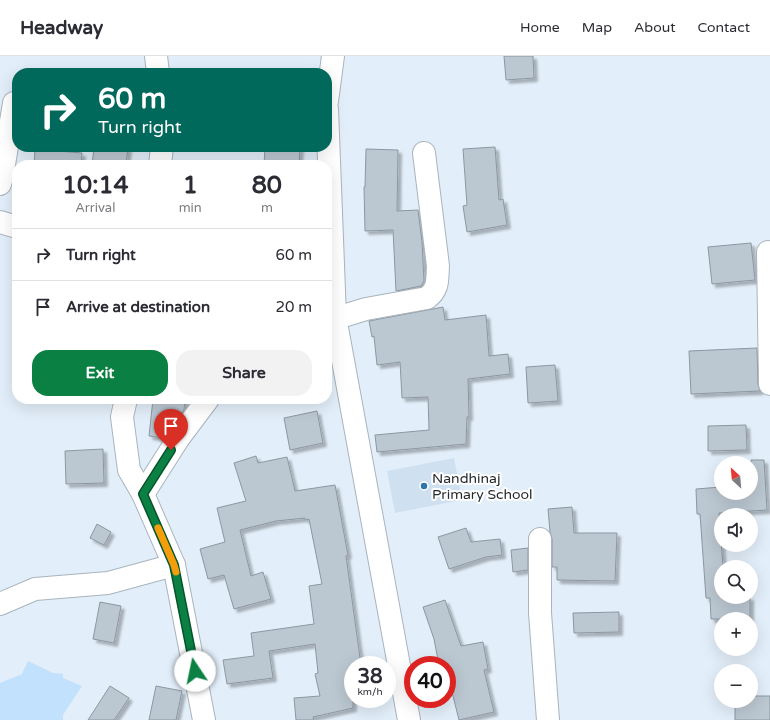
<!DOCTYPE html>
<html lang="en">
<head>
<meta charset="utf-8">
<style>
	:root { --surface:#fff; --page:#f2f2f3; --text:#2b2b33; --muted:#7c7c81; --line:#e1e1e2; --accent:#0b8043 }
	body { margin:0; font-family:"Varela Round",sans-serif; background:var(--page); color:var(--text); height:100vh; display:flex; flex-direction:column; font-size:15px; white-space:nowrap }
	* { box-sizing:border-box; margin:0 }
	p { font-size:13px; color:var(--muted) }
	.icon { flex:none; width:22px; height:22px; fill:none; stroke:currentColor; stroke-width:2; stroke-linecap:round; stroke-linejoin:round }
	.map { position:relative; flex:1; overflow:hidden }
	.panel { position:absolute; left:12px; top:104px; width:320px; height:244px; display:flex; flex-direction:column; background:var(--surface); border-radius:16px; box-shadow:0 4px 16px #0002 }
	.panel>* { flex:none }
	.top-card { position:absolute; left:12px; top:12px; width:320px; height:84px; border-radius:16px; box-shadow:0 4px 16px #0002; background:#00695c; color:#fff; overflow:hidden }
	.needle { width:26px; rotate:334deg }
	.tools { position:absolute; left:714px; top:400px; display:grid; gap:8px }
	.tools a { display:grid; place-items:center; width:44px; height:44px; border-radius:50%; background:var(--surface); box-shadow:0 4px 16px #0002; font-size:20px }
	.speed { position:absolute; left:344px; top:600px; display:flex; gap:8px; font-size:20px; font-weight:700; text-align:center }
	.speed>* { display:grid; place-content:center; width:52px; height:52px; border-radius:50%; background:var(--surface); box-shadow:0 4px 16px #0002; line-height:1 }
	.speed small { font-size:10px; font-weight:400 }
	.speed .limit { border:6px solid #d22; background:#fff; color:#111 }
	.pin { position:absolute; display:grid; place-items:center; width:34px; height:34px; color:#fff; margin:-41px -17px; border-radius:50% 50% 50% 0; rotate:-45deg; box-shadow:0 0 4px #0007 }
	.pin .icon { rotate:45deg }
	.me { position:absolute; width:44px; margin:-22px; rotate:349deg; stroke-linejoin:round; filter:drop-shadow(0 0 3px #0008) }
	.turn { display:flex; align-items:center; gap:14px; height:84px; padding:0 20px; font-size:18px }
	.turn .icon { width:52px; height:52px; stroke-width:2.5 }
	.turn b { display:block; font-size:28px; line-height:34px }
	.eta { display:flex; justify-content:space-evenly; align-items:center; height:68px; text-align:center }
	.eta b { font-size:24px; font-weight:700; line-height:28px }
	.button { display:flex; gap:8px; margin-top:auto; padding:8px 20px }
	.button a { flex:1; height:46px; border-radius:16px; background:var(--accent); color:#fff; font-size:16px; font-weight:700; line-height:46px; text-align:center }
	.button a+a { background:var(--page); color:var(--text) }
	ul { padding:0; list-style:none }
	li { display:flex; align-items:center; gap:12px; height:52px; padding:0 20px; border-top:1px solid var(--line) }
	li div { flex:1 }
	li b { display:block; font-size:15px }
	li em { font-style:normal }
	header { display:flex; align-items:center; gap:24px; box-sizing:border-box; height:56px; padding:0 20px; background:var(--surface); border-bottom:1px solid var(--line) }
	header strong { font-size:19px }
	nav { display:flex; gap:22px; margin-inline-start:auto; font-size:14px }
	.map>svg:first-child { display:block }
	.built { fill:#cfe1f1 }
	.green { fill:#c2e1fc }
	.building { fill:#bbc7d1; stroke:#8c97a1; filter:url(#shadow) }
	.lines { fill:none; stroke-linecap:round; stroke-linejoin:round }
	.minor-casing { stroke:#a9b4be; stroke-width:24 }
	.tertiary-casing { stroke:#a9b4be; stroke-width:24 }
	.minor { stroke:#fff; stroke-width:22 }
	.tertiary { stroke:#fff; stroke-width:22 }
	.route-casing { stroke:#07532c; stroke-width:10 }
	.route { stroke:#0b8043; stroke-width:7 }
	.slow { stroke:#f59e0b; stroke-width:7 }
	.poi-dot { fill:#2d75a9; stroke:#fff; stroke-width:1.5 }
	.labels { text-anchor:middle; stroke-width:4; stroke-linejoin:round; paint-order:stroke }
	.poi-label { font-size:14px; fill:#252a2e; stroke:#fff; text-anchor:start }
</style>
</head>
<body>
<header>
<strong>Headway</strong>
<nav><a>Home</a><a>Map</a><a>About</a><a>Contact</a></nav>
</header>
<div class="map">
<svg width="770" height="664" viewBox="0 0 770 664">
	<defs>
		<filter id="shadow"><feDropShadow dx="3.5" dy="3.5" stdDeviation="1" flood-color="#0004"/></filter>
	</defs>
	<rect width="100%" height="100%" fill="#e2eef9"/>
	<polygon class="built" points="454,402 462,444 395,457 387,415"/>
	<polygon class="green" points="28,605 53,617 63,618 63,622 82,630 63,659 63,664 0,664 0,627 22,618"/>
	<g class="building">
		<polygon points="504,0 533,0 534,22 506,24"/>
		<polygon points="94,91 128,91 126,109 92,109"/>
		<polygon points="265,91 300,91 299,109 264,109"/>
		<polygon points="495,91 499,144 503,143 507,169 467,176 463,150 467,149 463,93"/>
		<polygon points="35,93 82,97 81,109 34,109"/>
		<polygon points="366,93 398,94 397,155 418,154 422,186 424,225 421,230 396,235 393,174 365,175 364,131 365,131"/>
		<polygon points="751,187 755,224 712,228 708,191"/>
		<polygon points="443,251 445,264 486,259 489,300 508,298 510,318 468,323 469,361 467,361 466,388 377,396 375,379 429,374 428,341 402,342 400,306 377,309 374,280 372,281 369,265"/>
		<polygon points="757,292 758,328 760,335 691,338 689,295"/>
		<polygon points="555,309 558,345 528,347 526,311"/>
		<polygon points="153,343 185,343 184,354 176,365 167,364 164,382 149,380"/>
		<polygon points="317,355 323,387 290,394 284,362"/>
		<polygon points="746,369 747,394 708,395 708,370"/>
		<polygon points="103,393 104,427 66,428 65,395"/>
		<polygon points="256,400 258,407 287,401 295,435 335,429 348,499 346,500 361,609 353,609 353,652 313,661 314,664 296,664 294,642 320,640 315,618 318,617 315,588 269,595 273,622 227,628 223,604 254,600 251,577 314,568 309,530 322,528 309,463 306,464 305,462 276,465 240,474 251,520 263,516 271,543 234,553 224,519 208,523 200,493 225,486 217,452 246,445 234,407"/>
		<polygon points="751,404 764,404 767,454 719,457 723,511 721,511 721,541 750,541 750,563 711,563 710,542 706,542 700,458 697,458 696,433 721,431 721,437 751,437"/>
		<polygon points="572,451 574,477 617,477 615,525 557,524 557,511 552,511 552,483 550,476 548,453"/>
		<polygon points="97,468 111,476 104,489 90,482"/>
		<polygon points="466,472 471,486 500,483 502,499 486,501 449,513 438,481"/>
		<polygon points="528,492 528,514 513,516 511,494"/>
		<polygon points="445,544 461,590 483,586 488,613 484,614 494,656 459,664 447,616 447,609 439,609 434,583 423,551"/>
		<polygon points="100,546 121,550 114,587 93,583"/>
		<polygon points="619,556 619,576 574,577 573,557"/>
		<polygon points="110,630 129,642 114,664 88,664"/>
		<polygon points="156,630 182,635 176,664 149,664"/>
		<polygon points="751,640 770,640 770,664 735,664 735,645 751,645"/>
	</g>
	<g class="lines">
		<defs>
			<g id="minor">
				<polyline points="327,45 333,0"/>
				<polyline points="327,53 335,261 409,664"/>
				<polyline points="0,128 2,121 14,47"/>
				<polyline points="0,166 17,171"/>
				<polyline points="768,196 770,328"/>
				<path d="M 327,265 L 366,253 L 427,242 C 439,233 437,224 438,210 L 424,97"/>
				<polyline points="143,438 178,383 208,343"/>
				<polyline points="540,483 540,557 548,664"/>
			</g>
			<g id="tertiary">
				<polyline points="156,0 158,17"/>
				<polyline points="160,109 162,91"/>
				<polyline points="126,343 122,361 129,414 143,438 174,509 204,664"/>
				<polyline points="0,548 35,533 108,527 174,509"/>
			</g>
		</defs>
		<use href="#minor" class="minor-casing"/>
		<use href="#tertiary" class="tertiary-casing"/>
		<use href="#minor" class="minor"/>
		<use href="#tertiary" class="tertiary"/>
	</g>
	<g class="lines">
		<defs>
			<polyline id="route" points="171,394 143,438 174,509 195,615"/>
		</defs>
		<use href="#route" class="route-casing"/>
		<use href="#route" class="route"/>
		<polyline class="slow" points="158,472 174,509 176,516"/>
	</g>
	<circle class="poi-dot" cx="424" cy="430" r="4"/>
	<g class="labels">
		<g class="poi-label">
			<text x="432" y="427">Nandhinaj<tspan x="432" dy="16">Primary School</tspan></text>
		</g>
	</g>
</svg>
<div class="tools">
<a><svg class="needle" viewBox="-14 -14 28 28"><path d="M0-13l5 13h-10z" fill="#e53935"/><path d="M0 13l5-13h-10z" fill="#7c7c81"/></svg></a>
<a><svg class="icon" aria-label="sound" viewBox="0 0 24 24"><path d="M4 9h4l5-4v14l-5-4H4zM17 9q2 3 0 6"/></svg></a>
<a><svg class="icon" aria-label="search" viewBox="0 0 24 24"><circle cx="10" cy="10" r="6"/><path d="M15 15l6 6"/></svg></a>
<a>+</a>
<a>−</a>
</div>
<div class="speed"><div>38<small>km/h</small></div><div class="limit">40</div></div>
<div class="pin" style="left:171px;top:394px;background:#d93025"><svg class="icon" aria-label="arrive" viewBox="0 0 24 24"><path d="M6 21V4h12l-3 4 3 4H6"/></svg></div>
<svg class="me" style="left:195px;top:615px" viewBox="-20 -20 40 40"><circle r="19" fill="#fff"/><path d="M0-13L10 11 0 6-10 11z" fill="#0b8043"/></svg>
<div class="top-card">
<div class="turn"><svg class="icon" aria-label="right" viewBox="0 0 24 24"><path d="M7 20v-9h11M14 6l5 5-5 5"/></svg><div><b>60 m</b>Turn right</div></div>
</div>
<section class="panel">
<div class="eta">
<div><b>10:14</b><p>Arrival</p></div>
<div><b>1</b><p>min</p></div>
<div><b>80</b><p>m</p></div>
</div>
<ul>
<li><svg class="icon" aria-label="right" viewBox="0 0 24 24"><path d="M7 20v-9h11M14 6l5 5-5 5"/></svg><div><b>Turn right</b></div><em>60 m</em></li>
<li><svg class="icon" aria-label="arrive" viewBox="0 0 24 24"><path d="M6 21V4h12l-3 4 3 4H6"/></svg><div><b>Arrive at destination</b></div><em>20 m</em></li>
</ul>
<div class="button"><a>Exit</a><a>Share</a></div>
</section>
</div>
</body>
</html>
